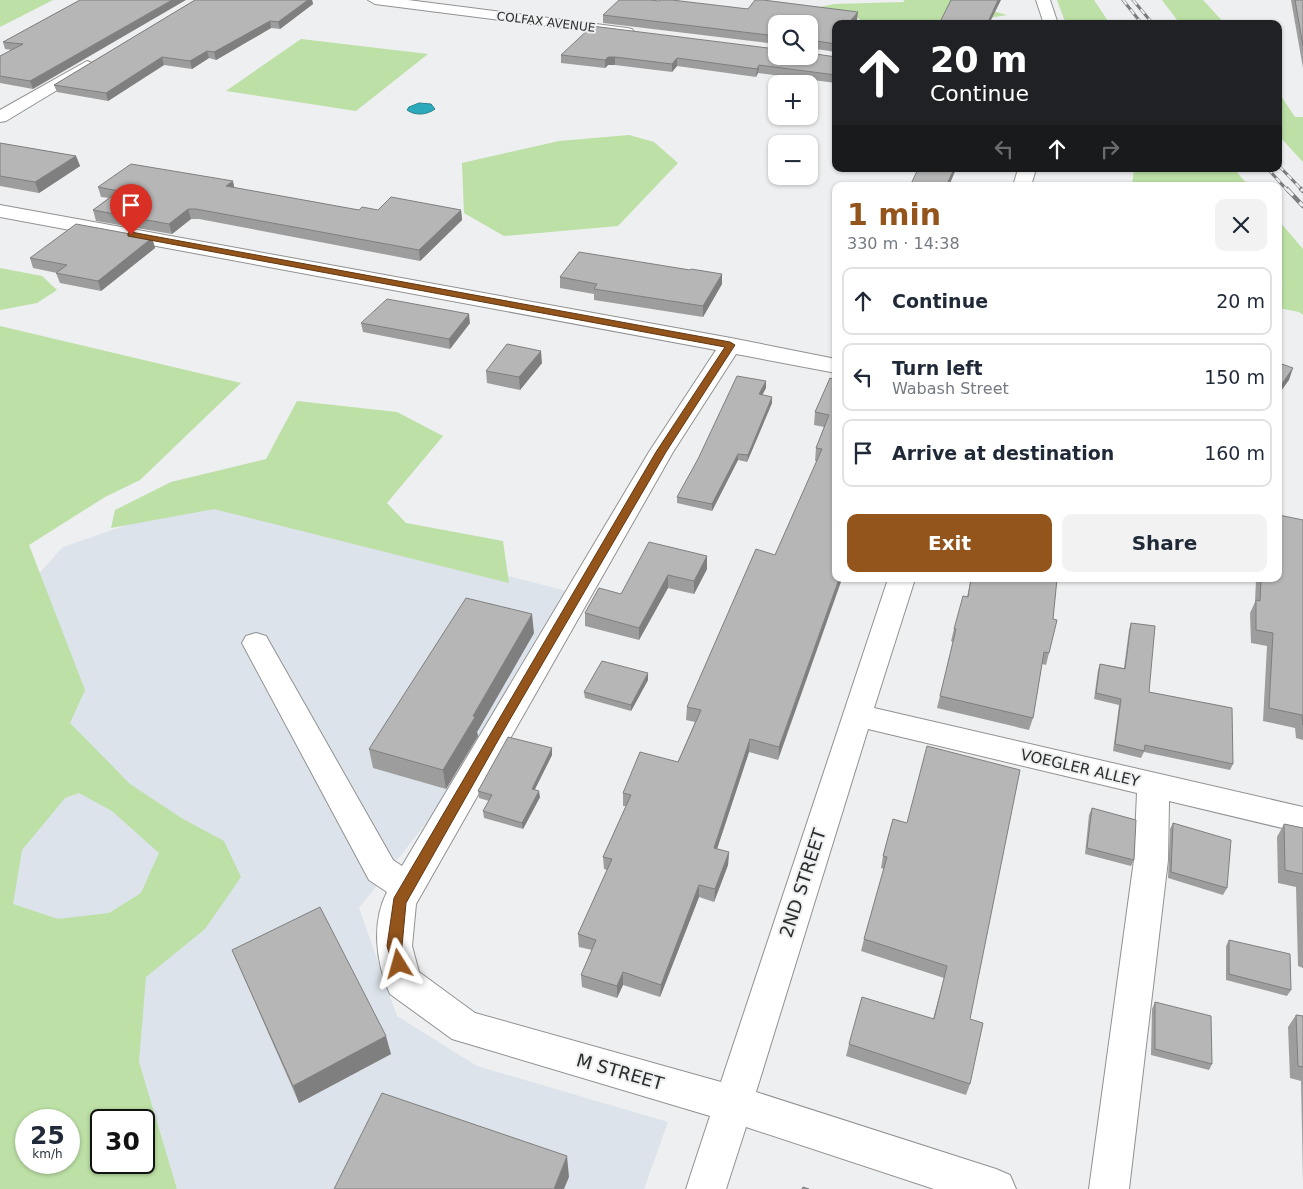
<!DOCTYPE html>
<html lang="en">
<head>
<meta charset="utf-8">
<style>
	:root { --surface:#fff; --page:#f2f2f3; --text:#1f2937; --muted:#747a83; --line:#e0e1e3; --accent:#94551c }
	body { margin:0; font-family:"DejaVu Sans",sans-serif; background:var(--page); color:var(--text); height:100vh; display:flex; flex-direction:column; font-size:19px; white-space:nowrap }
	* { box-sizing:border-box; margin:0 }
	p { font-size:16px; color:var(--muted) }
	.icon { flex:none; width:28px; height:28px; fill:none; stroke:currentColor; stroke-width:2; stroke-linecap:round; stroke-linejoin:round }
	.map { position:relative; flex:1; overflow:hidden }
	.panel { position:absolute; left:832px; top:182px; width:450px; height:400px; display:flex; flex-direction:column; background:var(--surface); border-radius:10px; box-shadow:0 1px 4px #0004 }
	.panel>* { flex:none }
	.hud { position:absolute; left:832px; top:20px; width:450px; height:152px; border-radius:10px; box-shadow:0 1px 4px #0004; background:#202124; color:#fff; overflow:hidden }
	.fabs { position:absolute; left:768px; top:15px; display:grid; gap:10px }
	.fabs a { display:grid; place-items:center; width:50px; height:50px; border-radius:10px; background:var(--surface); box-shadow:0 1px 4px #0004; font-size:25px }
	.speed { position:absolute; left:15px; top:1109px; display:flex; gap:10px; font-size:25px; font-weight:700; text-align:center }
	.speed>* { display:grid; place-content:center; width:65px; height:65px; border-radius:50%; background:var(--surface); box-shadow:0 1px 4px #0004; line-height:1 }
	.speed small { font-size:12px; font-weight:400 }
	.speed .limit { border:2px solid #111; border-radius:8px; background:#fff; color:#111 }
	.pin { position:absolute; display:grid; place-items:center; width:42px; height:42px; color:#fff; margin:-51px -21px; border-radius:50% 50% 50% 0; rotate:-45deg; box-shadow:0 0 5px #0007 }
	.pin .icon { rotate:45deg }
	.me { position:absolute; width:55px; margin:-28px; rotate:352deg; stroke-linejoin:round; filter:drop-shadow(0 0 4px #0008) }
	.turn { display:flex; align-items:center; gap:18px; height:105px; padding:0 15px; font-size:22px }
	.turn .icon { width:65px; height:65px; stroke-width:2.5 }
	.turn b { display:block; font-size:35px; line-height:42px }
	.lanes { display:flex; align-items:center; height:48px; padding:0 15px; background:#0003; justify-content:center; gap:25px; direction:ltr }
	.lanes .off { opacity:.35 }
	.round { display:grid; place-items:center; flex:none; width:52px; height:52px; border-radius:10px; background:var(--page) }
	.head { display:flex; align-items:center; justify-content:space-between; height:85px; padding:0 15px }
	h1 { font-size:30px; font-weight:600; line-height:38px; color:var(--accent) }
	.button { display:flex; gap:10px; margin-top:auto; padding:10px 15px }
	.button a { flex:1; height:58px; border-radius:10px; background:var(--accent); color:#fff; font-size:20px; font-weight:600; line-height:58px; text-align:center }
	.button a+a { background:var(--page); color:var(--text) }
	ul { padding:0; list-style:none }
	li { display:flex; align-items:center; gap:15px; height:68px; margin:0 10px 8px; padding:0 5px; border:2px solid var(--line); border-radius:10px }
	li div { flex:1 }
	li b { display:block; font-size:19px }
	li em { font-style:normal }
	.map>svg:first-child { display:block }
	.built { fill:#dce3ea; fill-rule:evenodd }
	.green { fill:#bce0a5; fill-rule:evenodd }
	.water { fill:#2baabb; stroke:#2b8490 }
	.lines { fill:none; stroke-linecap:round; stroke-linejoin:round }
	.minor-casing { stroke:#919192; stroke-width:2 }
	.minor { fill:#fff; fill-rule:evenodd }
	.rail-far1-casing { stroke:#7b7c7d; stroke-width:3 }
	.rail-casing { stroke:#7b7c7d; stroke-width:4.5 }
	.rail-far1 { stroke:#eeeff0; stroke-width:2; stroke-dasharray:6; stroke-linecap:butt }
	.rail { stroke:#eeeff0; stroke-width:3; stroke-dasharray:9; stroke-linecap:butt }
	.wall { fill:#9d9d9d }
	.shaded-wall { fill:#807f7f }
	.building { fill:#b7b6b6; stroke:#807f7f }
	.route { fill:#94551c; stroke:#603712 }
	.labels { text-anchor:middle; stroke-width:4; stroke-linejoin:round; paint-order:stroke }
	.far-street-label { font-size:12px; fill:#2b2c2c; stroke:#eeeff0 }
	.street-label { font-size:15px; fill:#2b2c2c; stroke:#eeeff0 }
	.near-street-label { font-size:18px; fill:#2b2c2c; stroke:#eeeff0 }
</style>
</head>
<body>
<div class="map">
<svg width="1303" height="1189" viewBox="0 0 1303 1189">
	<rect width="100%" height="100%" fill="#eeeff0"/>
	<path class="built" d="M 208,497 L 566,591 L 443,802 L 359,908 L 397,1016 L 477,1066 L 668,1122 L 644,1189 L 0,1189 L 0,616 L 63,547 ZM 26,1120 L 69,1120 L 69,1162 L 26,1162 ZM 101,1120 L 144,1120 L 144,1162 L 101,1162 Z"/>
	<g class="green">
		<polygon points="0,0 53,0 0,27"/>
		<polygon points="903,0 954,0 1007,15 971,21 970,24 863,24 855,14 814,8 835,4 905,2"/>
		<polygon points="1057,0 1094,0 1110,24 1070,24 1064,19"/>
		<polygon points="1162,0 1203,0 1225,24 1180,24"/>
		<polygon points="301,39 428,54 356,111 226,91"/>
		<polygon points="1279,93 1295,117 1303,117 1303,162 1279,136"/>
		<polygon points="629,135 654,142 678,163 618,226 504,236 464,213 462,163 559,141"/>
		<polygon points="1134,169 1234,169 1249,186 1132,186"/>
		<polygon points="1279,221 1303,249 1303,315 1299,312 1279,308 1279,289 1283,288 1279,284"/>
		<polygon points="0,268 42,276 57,290 37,303 0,310"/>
		<path d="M 0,326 L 241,383 L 140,480 L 105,497 L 29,545 L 85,690 L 70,723 L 130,784 L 183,819 L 224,841 L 241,877 L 205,929 L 146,977 L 139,1062 L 177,1189 L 0,1189 ZM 79,793 L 112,811 L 159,853 L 141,893 L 109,913 L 58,919 L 13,904 L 22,850 L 65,798 ZM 26,1120 L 69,1120 L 69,1162 L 26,1162 ZM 101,1120 L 144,1120 L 144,1162 L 101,1162 Z"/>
		<polygon points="297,401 397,412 443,436 387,503 406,523 503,541 509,583 214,509 111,528 115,510 171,482 266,459"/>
	</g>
	<path class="water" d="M 419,103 L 431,104 L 435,109 C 427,115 415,116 407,110 L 409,107 Z"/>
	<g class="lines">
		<defs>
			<g id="minor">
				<polygon points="368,0 408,0 627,28 632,29 634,32 632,35 627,36 375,4"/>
				<polygon points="1036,0 1050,0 1058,24 1044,24"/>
				<polygon points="87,61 92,63 95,66 92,69 6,121 0,122 0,110"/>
				<polygon points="1018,169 1036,169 1031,186 1013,186"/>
				<path d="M 0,205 L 731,338 L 836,359 L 836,373 L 736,354 L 673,452 L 416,904 L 412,946 L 419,972 L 475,1013 L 721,1082 L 888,579 L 915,579 L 874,708 L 1303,807 L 1303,833 L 1169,801 L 1168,860 L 1129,1189 L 1089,1189 L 1134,860 L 1137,793 L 868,729 L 756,1092 L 996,1169 L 1010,1175 L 1016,1189 L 934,1189 L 746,1127 L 726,1189 L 686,1189 L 710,1116 L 452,1039 L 390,994 C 376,963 371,923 387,892 L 369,880 L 242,643 L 246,636 L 256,633 L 266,636 L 393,860 L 402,866 L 649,452 L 716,350 L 0,217 Z"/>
			</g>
		</defs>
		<use href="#minor" class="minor-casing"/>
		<use href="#minor" class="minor"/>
		<defs>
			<g id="rail-far1">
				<polyline points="1123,0 1142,24"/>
				<polyline points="1133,0 1153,24"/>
				<polyline points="1279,166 1303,191"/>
				<polyline points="1268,169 1288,191"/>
			</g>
			<g id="rail">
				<polyline points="1287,189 1303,206"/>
				<polyline points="1301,189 1303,191"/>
			</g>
		</defs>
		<use href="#rail-far1" class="rail-far1-casing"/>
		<use href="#rail" class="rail-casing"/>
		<use href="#rail-far1" class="rail-far1"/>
		<use href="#rail" class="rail"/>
	</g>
	<g class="wall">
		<polygon points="80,0 33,89 0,83 0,56 12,50 5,49 3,42"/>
		<polygon points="195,0 312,0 313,4 280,29 271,28 216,60 209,58 192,69 164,65 108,101 57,92 54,85"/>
		<polygon points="1291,0 1303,0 1303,68"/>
		<polygon points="748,9 857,20 836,24 836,52 809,48 809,49 809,24 776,24 776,44 603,23 603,15"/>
		<polygon points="561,55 836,57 836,83 758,73 756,77 677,66 672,72 615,65 608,65 605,68 561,63"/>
		<polygon points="0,143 76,156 80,166 39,193 0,186"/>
		<polygon points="906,169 956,169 918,170"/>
		<polygon points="98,187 234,188 359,210 461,210 462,220 420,261 199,219 191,219 172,234 96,221 93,210 109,198 101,197"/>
		<polygon points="152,238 155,248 101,291 60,283 56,273 57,273 33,268 30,258"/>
		<polygon points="560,277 722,284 703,317 594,300 594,294 560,288"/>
		<polygon points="361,323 470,323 450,349 363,332"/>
		<polygon points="542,363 520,390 487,383 486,371"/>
		<polygon points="836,380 778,760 749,752 717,849 729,852 728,865 714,902 699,897 660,997 623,985 617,998 582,987 581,975 592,950 579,947 578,934 607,870 604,869 603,857 626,806 623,806 623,793 678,762 695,722 686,720 687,707 775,555 817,461 815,461 816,448 824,427 814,425 815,412"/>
		<polygon points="766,388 762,395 772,403 747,462 738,460 712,511 677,503 677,497"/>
		<polygon points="1303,520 1303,740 1296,738 1295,728 1263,721 1267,646 1251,643 1250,613 1255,602 1256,579 1279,579"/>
		<polygon points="707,556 707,569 694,594 668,588 639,640 585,626 585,613 621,594"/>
		<polygon points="971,579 1057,579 1049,653 1046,665 1042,664 1033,718 1029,730 937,708 953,642 951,641 954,629 967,597"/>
		<polygon points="1086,579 1103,579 1102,582"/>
		<polygon points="1131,623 1149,692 1233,764 1230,770 1144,752 1141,758 1113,751 1119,705 1094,699 1098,670 1100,664 1124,668 1129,630"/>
		<polygon points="534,633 477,732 478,736 446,789 373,768 369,749"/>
		<polygon points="648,680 631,711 585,698 584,692"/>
		<polygon points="552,748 552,755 535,789 540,797 523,829 484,818 483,811 489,801 479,798 478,791"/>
		<polygon points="1092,808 1134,860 1131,866 1085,854 1089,815"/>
		<polygon points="893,819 970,1019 970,1084 966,1095 846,1056 849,1044 933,1019 944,978 861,951 864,939 884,869 881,868 883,856"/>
		<polygon points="1173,823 1227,888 1223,895 1168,878 1170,829"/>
		<polygon points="1284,824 1303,828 1303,968 1298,966 1296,887 1278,883 1277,837"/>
		<polygon points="1229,940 1291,990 1287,996 1226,980 1226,946"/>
		<polygon points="232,950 391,1054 299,1103"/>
		<polygon points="1155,1002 1212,1064 1209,1070 1151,1055 1152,1009"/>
		<polygon points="1296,1015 1303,1016 1303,1181 1301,1081 1290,1078 1288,1027"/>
	</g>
	<g class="shaded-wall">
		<polygon points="172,0 186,0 33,89 30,81"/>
		<polygon points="308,0 312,0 313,4 280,29 278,22"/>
		<polygon points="998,0 1001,0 989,24 987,24"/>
		<polygon points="858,12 857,20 854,24 851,20"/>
		<polygon points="270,21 271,28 216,60 214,52"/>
		<polygon points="207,51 209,58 192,69 190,61"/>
		<polygon points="162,57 164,65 108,101 106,93"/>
		<polygon points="608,57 615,57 615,65 608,65 605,68 605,60"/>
		<polygon points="677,58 677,66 672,72 672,64"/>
		<polygon points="759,65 758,73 756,77 757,69"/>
		<polygon points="76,156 80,166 39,193 35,182"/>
		<polygon points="954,169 956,169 949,186 946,186"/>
		<polygon points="233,181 235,191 226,186"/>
		<polygon points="188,209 191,219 172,234 169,224"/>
		<polygon points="461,210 462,220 420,261 419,250"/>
		<polygon points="152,238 155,248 101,291 98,281"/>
		<polygon points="722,274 722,284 703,317 703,306"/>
		<polygon points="469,314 470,323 450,349 449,339"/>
		<polygon points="541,351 542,363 520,390 519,377"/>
		<polygon points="1293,368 1289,380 1279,394 1279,388"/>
		<polygon points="766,381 766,388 759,401 759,394"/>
		<polygon points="772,397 772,403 747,462 748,455"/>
		<polygon points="738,454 738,460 712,511 712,504"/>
		<polygon points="707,556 707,569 694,594 694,581"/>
		<polygon points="668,575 668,588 639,640 639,628"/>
		<polygon points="839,579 842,579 778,760 779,747"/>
		<polygon points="532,614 534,633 477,732 478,736 446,789 443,770 473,716"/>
		<polygon points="648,673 648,680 631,711 631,705"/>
		<polygon points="750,739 749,752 713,861 714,848"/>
		<polygon points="552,748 552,755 532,795 532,789"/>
		<polygon points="539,791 540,797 523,829 522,823"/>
		<polygon points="729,852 728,865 714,902 715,889"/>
		<polygon points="699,885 699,897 660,997 661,985"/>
		<polygon points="623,972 623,985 617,998 617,986"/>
		<polygon points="386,1036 391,1054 299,1103 293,1086"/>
		<polygon points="567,1156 569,1177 564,1189 554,1189"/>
	</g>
	<g class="building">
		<polygon points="80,0 172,0 30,81 0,76 0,56 23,44 3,42"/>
		<polygon points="195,0 308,0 278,22 270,21 214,52 207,51 190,61 162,57 106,93 54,85"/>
		<polygon points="619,0 650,0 659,1 660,0 672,0 748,9 755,0 763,0 858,12 851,20 883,24 836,24 836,44 810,40 809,43 809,24 776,24 776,36 603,15"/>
		<polygon points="951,0 998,0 987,24 939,24"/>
		<polygon points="1295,0 1303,0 1303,46"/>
		<polygon points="592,26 776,49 776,56 809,56 809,53 836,57 836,75 759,65 757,69 677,58 672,64 615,57 608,57 605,60 561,55"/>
		<polygon points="0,143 76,156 35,182 0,176"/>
		<polygon points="131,164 233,181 226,186 359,210 362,207 378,210 391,197 461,210 419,250 196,209 188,209 169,224 93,210 119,191 98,187"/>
		<polygon points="918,169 954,169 946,186 910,186"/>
		<polygon points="76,224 152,238 98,281 56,273 67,265 30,258"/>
		<polygon points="579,252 690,270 691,269 722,274 703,306 594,289 597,284 560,277"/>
		<polygon points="387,299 469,314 449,339 361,323"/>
		<polygon points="507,344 541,351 519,377 486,371"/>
		<polygon points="1279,363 1293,368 1279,388"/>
		<polygon points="737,376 766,381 759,394 772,397 748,455 738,454 712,504 677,497 698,459"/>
		<polygon points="830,378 836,380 836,579 839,579 779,747 750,739 714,848 729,852 715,889 699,885 661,985 623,972 617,986 581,975 596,940 578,934 612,859 603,857 631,795 623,793 640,752 678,762 701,710 687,707 756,549 775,555 822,449 816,448 829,415 815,412"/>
		<polygon points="1279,515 1303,520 1303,725 1302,715 1269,708 1273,633 1256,630 1256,600 1260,601 1261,579 1279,579"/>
		<polygon points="649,542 707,556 694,581 668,575 639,628 585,613 599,588 621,594"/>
		<polygon points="971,579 1057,579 1053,619 1057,620 1049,653 1044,652 1033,718 940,696 956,629 954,629 963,596 968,597"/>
		<polygon points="466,598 532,614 473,716 475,717 443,770 369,749"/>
		<polygon points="1131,623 1155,626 1149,692 1232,708 1233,764 1145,745 1144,751 1115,744 1121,699 1096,693 1100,664 1125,669"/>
		<polygon points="602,661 648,673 631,705 584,692"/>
		<polygon points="508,737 552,748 532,789 539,791 522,823 483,811 492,795 478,791"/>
		<polygon points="927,746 1020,770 970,1019 983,1023 970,1084 849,1044 862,997 934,1019 947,966 864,939 887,857 883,856 893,819 907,823"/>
		<polygon points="1092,808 1136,820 1134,860 1087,848"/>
		<polygon points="1173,823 1231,840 1227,888 1171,872"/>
		<polygon points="1284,824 1303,828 1303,874 1285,870"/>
		<polygon points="320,907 386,1036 293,1086 232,950"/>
		<polygon points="1229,940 1290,954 1291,990 1229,974"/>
		<polygon points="1155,1002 1211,1016 1212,1064 1155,1049"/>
		<polygon points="1296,1015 1303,1016 1303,1067 1298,1066"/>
		<polygon points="382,1093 567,1156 554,1189 334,1189"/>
		<polygon points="803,1187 809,1189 802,1189"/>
	</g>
	<polygon class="route" points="131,232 730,342 735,345 666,452 509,721 406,903 402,946 406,964 404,969 399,970 394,969 387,946 394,898 656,452 725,347 128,236 128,233"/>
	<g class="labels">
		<g class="far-street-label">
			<text transform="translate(546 22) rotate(7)" y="4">COLFAX AVENUE</text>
		</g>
		<g class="street-label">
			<text transform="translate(1080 768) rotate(13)" y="5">VOEGLER ALLEY</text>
		</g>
		<g class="near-street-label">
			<text transform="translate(803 883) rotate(-72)" y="6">2ND STREET</text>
			<text transform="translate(620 1072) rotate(16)" y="6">M STREET</text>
		</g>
	</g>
</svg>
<div class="fabs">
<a><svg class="icon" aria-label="search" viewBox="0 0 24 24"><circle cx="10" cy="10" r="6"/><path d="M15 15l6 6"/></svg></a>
<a>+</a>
<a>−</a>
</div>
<div class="speed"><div>25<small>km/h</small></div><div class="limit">30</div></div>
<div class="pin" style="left:131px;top:235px;background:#d93025"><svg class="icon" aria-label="arrive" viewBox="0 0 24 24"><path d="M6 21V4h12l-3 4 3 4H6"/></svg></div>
<svg class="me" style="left:399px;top:964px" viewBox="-20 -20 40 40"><path d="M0-17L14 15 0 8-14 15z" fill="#94551c" stroke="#fff" stroke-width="4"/></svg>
<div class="hud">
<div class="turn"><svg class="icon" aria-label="ahead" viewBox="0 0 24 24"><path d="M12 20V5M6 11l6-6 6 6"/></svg><div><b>20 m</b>Continue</div></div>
<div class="lanes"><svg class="icon off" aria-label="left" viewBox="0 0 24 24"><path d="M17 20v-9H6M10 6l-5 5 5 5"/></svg><svg class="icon" aria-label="ahead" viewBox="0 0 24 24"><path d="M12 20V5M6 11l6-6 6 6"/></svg><svg class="icon off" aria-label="right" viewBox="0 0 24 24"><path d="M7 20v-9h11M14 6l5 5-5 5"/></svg></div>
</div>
<section class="panel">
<div class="head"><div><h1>1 min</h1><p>330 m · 14:38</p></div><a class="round"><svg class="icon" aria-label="close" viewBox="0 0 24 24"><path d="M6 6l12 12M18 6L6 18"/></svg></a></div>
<ul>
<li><svg class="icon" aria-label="ahead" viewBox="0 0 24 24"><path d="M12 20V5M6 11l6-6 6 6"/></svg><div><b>Continue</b></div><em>20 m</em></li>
<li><svg class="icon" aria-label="left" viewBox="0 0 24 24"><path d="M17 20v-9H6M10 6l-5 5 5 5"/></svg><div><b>Turn left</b><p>Wabash Street</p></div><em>150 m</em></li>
<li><svg class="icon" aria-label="arrive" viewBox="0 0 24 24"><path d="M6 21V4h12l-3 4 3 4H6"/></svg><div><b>Arrive at destination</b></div><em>160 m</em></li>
</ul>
<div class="button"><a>Exit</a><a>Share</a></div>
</section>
</div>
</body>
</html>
